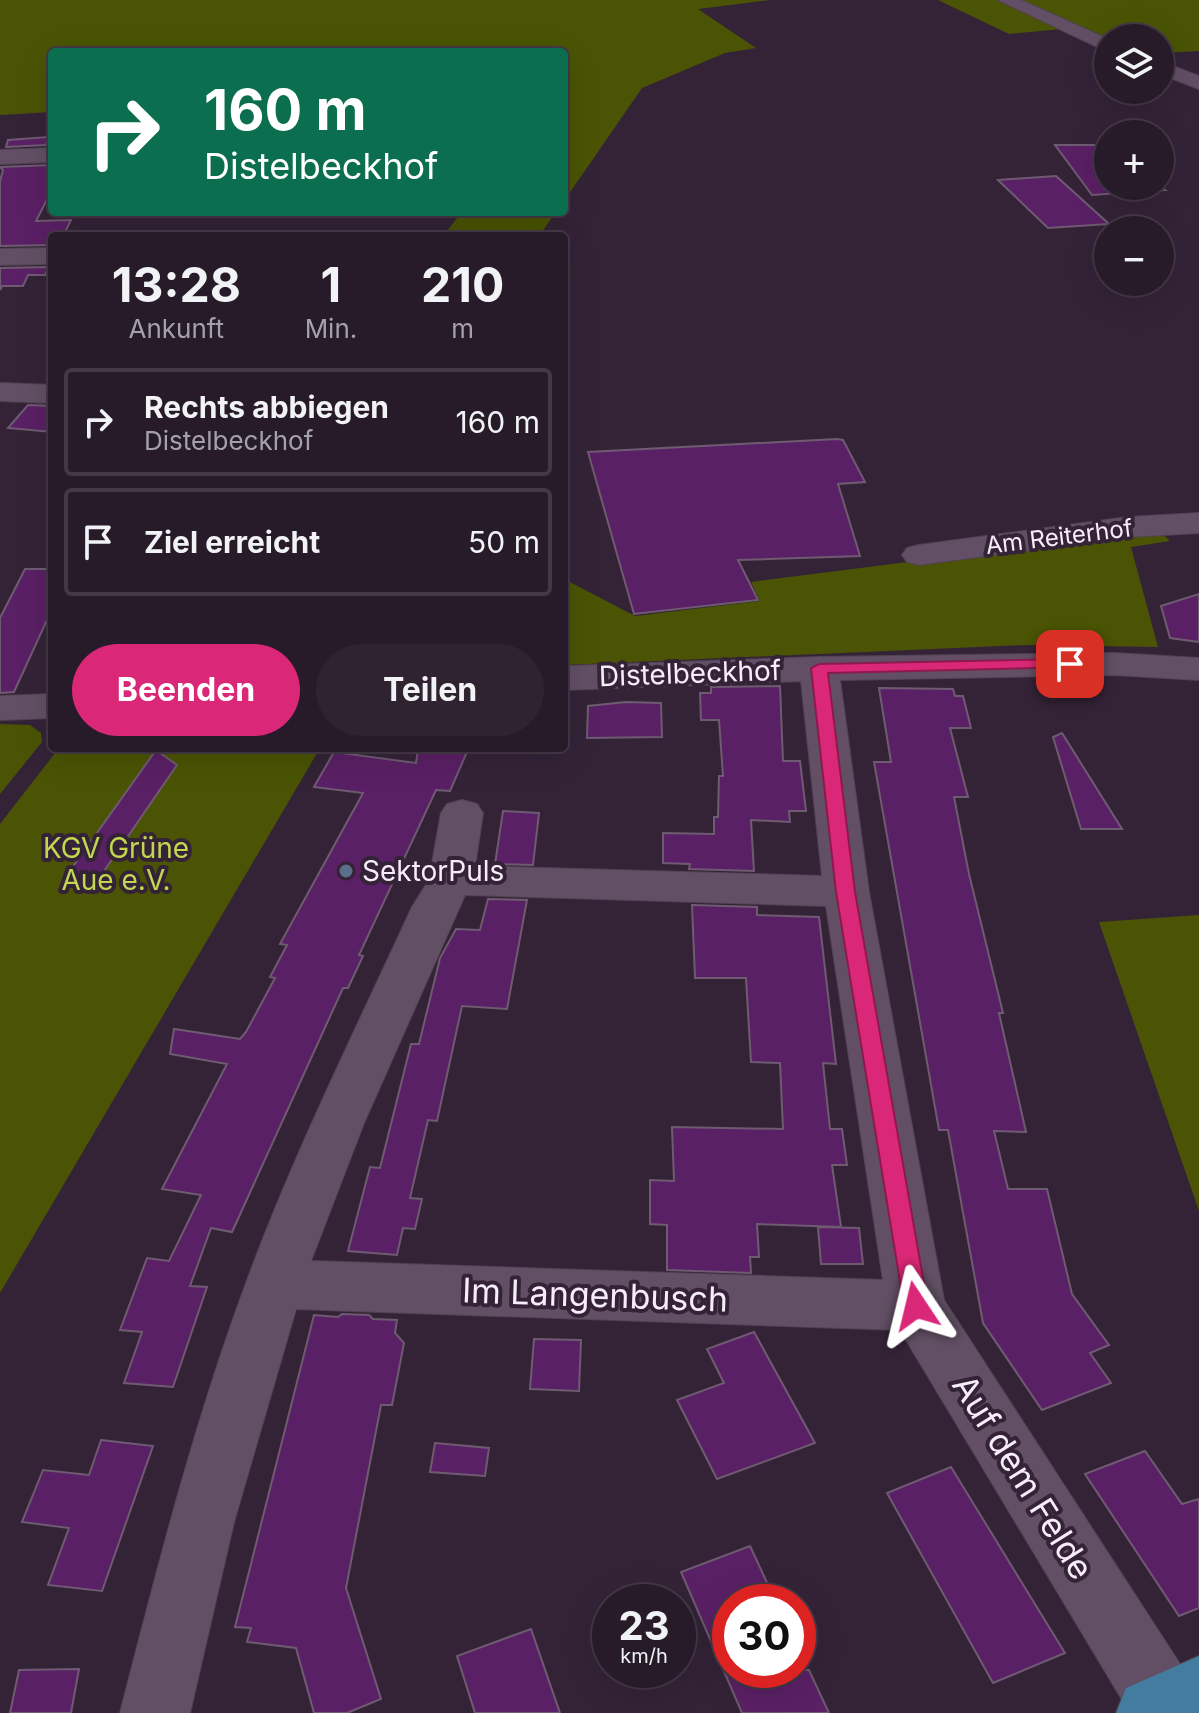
<!DOCTYPE html>
<html lang="de">
<head>
<meta charset="utf-8">
<style>
	:root { --surface:#271a29; --page:#2f2331; --text:#f1f3f6; --muted:#a4a1a8; --line:#433846; --accent:#db2777 }
	body { margin:0; font-family:Inter,sans-serif; background:var(--page); color:var(--text); height:100vh; display:flex; flex-direction:column; font-size:30px; white-space:nowrap }
	* { box-sizing:border-box; margin:0 }
	p { font-size:26px; color:var(--muted) }
	.icon { flex:none; width:44px; height:44px; fill:none; stroke:currentColor; stroke-width:2; stroke-linecap:round; stroke-linejoin:round }
	.map { position:relative; flex:1; overflow:hidden }
	.panel { position:absolute; left:48px; top:232px; width:520px; height:520px; display:flex; flex-direction:column; background:var(--surface); border-radius:8px; box-shadow:0 8px 32px #0002,0 0 0 2px var(--line) }
	.panel>* { flex:none }
	.hud { position:absolute; left:48px; top:48px; width:520px; height:168px; border-radius:8px; box-shadow:0 8px 32px #0002,0 0 0 2px var(--line); background:#0b6e4f; color:#fff; overflow:hidden }
	.buttons { position:absolute; left:1094px; top:24px; display:grid; gap:16px }
	.buttons a { display:grid; place-items:center; width:80px; height:80px; border-radius:50%; background:var(--surface); box-shadow:0 8px 32px #0002,0 0 0 2px var(--line); font-size:40px }
	.speed { position:absolute; left:592px; top:1584px; display:flex; gap:16px; font-size:40px; font-weight:700; text-align:center }
	.speed>* { display:grid; place-content:center; width:104px; height:104px; border-radius:50%; background:var(--surface); box-shadow:0 8px 32px #0002,0 0 0 2px var(--line); line-height:1 }
	.speed small { font-size:20px; font-weight:400 }
	.speed .limit { border:12px solid #d22; background:#fff; color:#111 }
	.pin { position:absolute; display:grid; place-items:center; width:68px; height:68px; color:#fff; margin:-34px; border-radius:16px; box-shadow:0 4px 12px #0006 }
	.me { position:absolute; width:88px; margin:-44px; rotate:350deg; stroke-linejoin:round; filter:drop-shadow(0 0 6px #0008) }
	.turn { display:flex; align-items:center; gap:28px; height:168px; padding:0 24px; font-size:36px }
	.turn .icon { width:104px; height:104px; stroke-width:2.5 }
	.turn b { display:block; font-size:56px; line-height:68px }
	.eta { display:flex; justify-content:space-evenly; align-items:center; height:136px; text-align:center }
	.eta b { font-size:48px; font-weight:700; line-height:56px }
	.primary-button { display:flex; gap:16px; margin-top:auto; padding:16px 24px }
	.primary-button a { flex:1; height:92px; border-radius:48px; background:var(--accent); color:#fff; font-size:32px; font-weight:700; line-height:92px; text-align:center }
	.primary-button a+a { background:var(--page); color:var(--text) }
	ul { padding:0; list-style:none }
	li { display:flex; align-items:center; gap:24px; height:108px; margin:0 16px 12px; padding:0 8px; border:4px solid var(--line); border-radius:8px }
	li div { flex:1 }
	li b { display:block; font-size:30px }
	li em { font-style:normal }
	.map>svg:first-child { display:block }
	.green { fill:#4a5404 }
	.building { fill:#5a2065; stroke:#6e5b71; stroke-width:2 }
	.lines { fill:none; stroke-linecap:round; stroke-linejoin:round }
	.minor-casing { stroke:#504253; stroke-width:2 }
	.major-casing { stroke:#504253; stroke-width:2 }
	.minor { fill:#624f65; fill-rule:evenodd }
	.major { fill:#437c9e; fill-rule:evenodd }
	.route { fill:#db2777; stroke:#8e194d; stroke-width:2 }
	.service-dot { fill:#5c6f8a; stroke:#342337; stroke-width:3 }
	.labels { text-anchor:middle; stroke-width:8; stroke-linejoin:round; paint-order:stroke }
	.far-street-label { font-size:24px; fill:#f7ecf9; stroke:#342337 }
	.street-label { font-size:28px; fill:#f7ecf9; stroke:#342337 }
	.park-label { font-size:28px; fill:#c3d652; stroke:#342337 }
	.poi-label { font-size:28px; fill:#f7ecf9; stroke:#342337; text-anchor:start }
	.near-street-label { font-size:34px; fill:#f7ecf9; stroke:#342337 }
</style>
</head>
<body>
<div class="map">
<svg width="1199" height="1713" viewBox="0 0 1199 1713">
	<rect width="100%" height="100%" fill="#342337"/>
	<g class="green">
		<polygon points="0,0 771,0 698,9 756,48 725,53 642,88 564,201 564,52 52,52 52,112 0,115"/>
		<polygon points="938,0 1001,0 1062,29 1009,34"/>
		<polygon points="1010,0 1199,0 1199,51 1160,53 1160,38 1108,38 1108,42"/>
		<polygon points="462,212 556,212 539,236 443,236"/>
		<polygon points="1158,530 1170,541 1131,547 1158,647 1025,645 564,665 564,579 635,616 760,601 751,582"/>
		<polygon points="0,724 30,725 41,733 42,742 0,794"/>
		<polygon points="59,748 320,748 0,1293 0,824"/>
		<polygon points="1199,915 1199,1211 1099,922"/>
	</g>
	<g class="building">
		<polygon points="48,137 46,145 6,147 8,140"/>
		<polygon points="1055,145 1108,145 1108,186 1159,186 1165,190 1092,195"/>
		<polygon points="52,165 52,190 36,221 71,220 63,236 52,236 52,245 0,246 0,181 3,170 0,167"/>
		<polygon points="1056,176 1109,224 1048,228 998,180"/>
		<polygon points="49,267 45,275 28,275 23,286 2,286 0,290 0,268"/>
		<polygon points="28,405 52,406 52,432 8,428"/>
		<polygon points="837,439 843,440 865,482 838,484 860,556 738,560 758,600 634,614 588,452"/>
		<polygon points="25,569 52,569 52,609 14,692 0,693 0,618"/>
		<polygon points="1199,594 1199,642 1170,638 1161,606"/>
		<polygon points="780,686 783,761 800,761 806,811 789,811 790,822 751,820 754,871 689,869 690,864 663,863 663,833 714,834 714,817 718,817 719,776 723,776 719,720 701,720 700,693 711,693 711,687"/>
		<polygon points="879,688 953,689 955,696 963,696 971,728 950,728 968,797 954,797 969,874 1003,1013 999,1013 1026,1132 994,1131 1008,1189 1047,1189 1072,1294 1109,1345 1090,1353 1111,1383 1042,1410 983,1323 948,1130 939,1130 874,762 891,762"/>
		<polygon points="626,702 661,703 662,737 587,738 588,706"/>
		<polygon points="1062,733 1122,829 1081,829 1053,737"/>
		<polygon points="156,750 177,765 93,887 62,882"/>
		<polygon points="418,750 467,752 450,791 436,790 359,955 363,956 348,988 343,988 232,1232 211,1228 190,1286 207,1287 173,1387 124,1383 142,1332 120,1330 147,1258 169,1261 201,1195 162,1189 227,1064 170,1054 174,1029 240,1039 246,1032 275,978 270,977 287,945 280,944 363,793 314,787 334,752 416,763"/>
		<polygon points="503,811 539,813 533,865 495,864"/>
		<polygon points="488,899 527,900 507,1009 462,1006 437,1121 428,1120 410,1198 422,1199 415,1229 403,1228 397,1255 348,1251 370,1167 380,1168 411,1044 419,1044 440,958 456,929 480,930"/>
		<polygon points="692,905 757,907 757,915 819,917 836,1064 823,1063 830,1129 842,1129 847,1165 832,1165 841,1227 757,1224 759,1257 750,1257 751,1273 667,1270 667,1225 650,1224 650,1180 674,1181 672,1127 783,1129 780,1063 751,1062 746,978 695,978"/>
		<polygon points="818,1227 859,1228 863,1264 821,1264"/>
		<polygon points="342,1314 369,1315 373,1319 397,1320 395,1333 404,1343 392,1405 381,1405 346,1588 381,1699 347,1713 314,1713 296,1648 247,1642 251,1628 235,1627 314,1315 338,1317"/>
		<polygon points="754,1332 815,1443 717,1479 677,1400 724,1383 707,1349"/>
		<polygon points="534,1339 581,1340 579,1391 530,1389"/>
		<polygon points="101,1440 153,1446 102,1591 48,1585 69,1528 22,1522 43,1470 89,1475"/>
		<polygon points="435,1443 489,1448 485,1476 430,1472"/>
		<polygon points="1145,1451 1182,1504 1199,1499 1199,1608 1179,1616 1085,1474"/>
		<polygon points="951,1467 1065,1653 993,1683 887,1493"/>
		<polygon points="750,1546 776,1602 730,1602 730,1670 809,1670 829,1713 742,1713 681,1572"/>
		<polygon points="531,1629 560,1713 475,1713 457,1656"/>
		<polygon points="79,1669 71,1713 10,1713 19,1670"/>
	</g>
	<g class="lines">
		<defs>
			<g id="minor">
				<polygon points="998,0 1021,0 1108,39 1108,52"/>
				<polygon points="1160,61 1199,76 1199,89 1160,74"/>
				<polygon points="52,148 52,162 0,164 0,150"/>
				<polygon points="52,248 52,264 0,265 0,249"/>
				<polygon points="0,383 52,385 52,403 0,401"/>
				<polygon points="1199,513 1199,533 1128,537 919,565 907,562 902,555 907,548 919,545 1128,517"/>
				<path d="M 1114,653 L 1199,658 L 1199,680 L 1114,675 L 840,680 L 869,892 L 944,1300 L 1191,1681 L 1199,1701 L 1198,1713 L 1130,1713 L 900,1330 L 296,1309 L 234,1522 L 190,1713 L 120,1713 C 157,1569 194,1423 246,1283 C 293,1155 355,1031 412,907 L 429,880 L 441,813 L 447,804 L 462,800 L 477,804 L 483,813 L 475,866 L 822,876 L 801,681 L 564,690 L 564,666 L 819,657 ZM 465,895 L 826,906 L 883,1280 L 311,1261 L 364,1123 Z"/>
				<polygon points="52,694 52,718 0,720 0,696"/>
			</g>
			<polygon id="major" points="1199,1656 1199,1713 1116,1713 1126,1688"/>
		</defs>
		<use href="#minor" class="minor-casing"/>
		<use href="#major" class="major-casing"/>
		<use href="#minor" class="minor"/>
		<use href="#major" class="major"/>
	</g>
	<polygon class="route" points="1070,659 1078,664 1076,667 828,673 855,892 928,1306 924,1313 916,1316 907,1313 904,1306 836,892 811,668 819,664"/>
	<circle class="service-dot" cx="346" cy="871" r="8"/>
	<g class="labels">
		<g class="far-street-label">
			<text transform="translate(1059 537) rotate(-7)" y="8">Am Reiterhof</text>
		</g>
		<g class="street-label">
			<text transform="translate(690 673) rotate(-2)" y="10">Distelbeckhof</text>
		</g>
		<g class="park-label">
			<text x="116" y="858">KGV Grüne<tspan x="116" dy="32">Aue e.V.</tspan></text>
		</g>
		<g class="poi-label">
			<text x="362" y="881">SektorPuls</text>
		</g>
		<g class="near-street-label">
			<text transform="translate(595 1295) rotate(2)" y="12">Im Langenbusch</text>
			<text transform="translate(1023 1477) rotate(58)" y="12">Auf dem Felde</text>
		</g>
	</g>
</svg>
<div class="buttons">
<a><svg class="icon" aria-label="layers" viewBox="0 0 24 24"><path d="M12 4l9 5-9 5-9-5zM3 14l9 5 9-5"/></svg></a>
<a>+</a>
<a>−</a>
</div>
<div class="speed"><div>23<small>km/h</small></div><div class="limit">30</div></div>
<div class="pin" style="left:1070px;top:664px;background:#d93025"><svg class="icon" aria-label="arrive" viewBox="0 0 24 24"><path d="M6 21V4h12l-3 4 3 4H6"/></svg></div>
<svg class="me" style="left:916px;top:1306px" viewBox="-20 -20 40 40"><path d="M0-17L14 15 0 8-14 15z" fill="#db2777" stroke="#fff" stroke-width="4"/></svg>
<div class="hud">
<div class="turn"><svg class="icon" aria-label="right" viewBox="0 0 24 24"><path d="M7 20v-9h11M14 6l5 5-5 5"/></svg><div><b>160 m</b>Distelbeckhof</div></div>
</div>
<section class="panel">
<div class="eta">
<div><b>13:28</b><p>Ankunft</p></div>
<div><b>1</b><p>Min.</p></div>
<div><b>210</b><p>m</p></div>
</div>
<ul>
<li><svg class="icon" aria-label="right" viewBox="0 0 24 24"><path d="M7 20v-9h11M14 6l5 5-5 5"/></svg><div><b>Rechts abbiegen</b><p>Distelbeckhof</p></div><em>160 m</em></li>
<li><svg class="icon" aria-label="arrive" viewBox="0 0 24 24"><path d="M6 21V4h12l-3 4 3 4H6"/></svg><div><b>Ziel erreicht</b></div><em>50 m</em></li>
</ul>
<div class="primary-button"><a>Beenden</a><a>Teilen</a></div>
</section>
</div>
</body>
</html>
